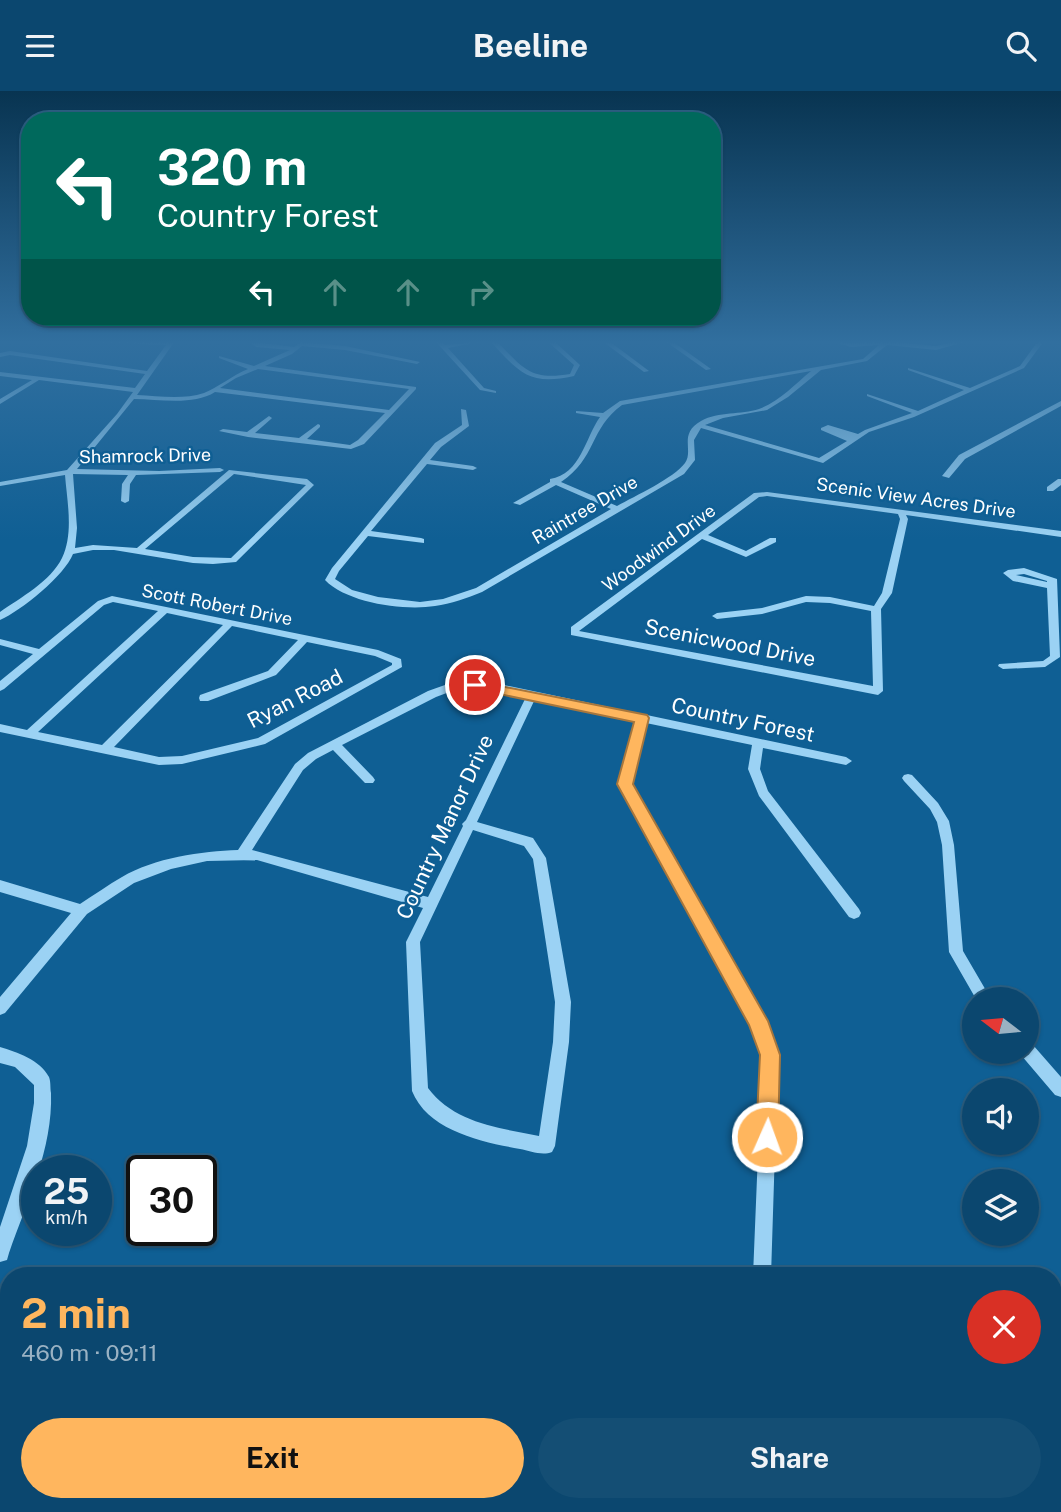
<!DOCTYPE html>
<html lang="en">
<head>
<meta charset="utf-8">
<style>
	:root { --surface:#0b476f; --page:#144e74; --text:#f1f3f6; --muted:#9ab2c3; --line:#2b5f82; --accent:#ffb65e }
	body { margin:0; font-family:"Public Sans",sans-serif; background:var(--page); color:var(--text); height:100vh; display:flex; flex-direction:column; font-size:26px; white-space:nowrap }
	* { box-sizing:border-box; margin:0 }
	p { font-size:23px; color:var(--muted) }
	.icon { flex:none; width:38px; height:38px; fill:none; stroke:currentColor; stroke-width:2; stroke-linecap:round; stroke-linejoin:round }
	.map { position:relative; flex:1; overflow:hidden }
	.side { position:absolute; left:0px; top:1176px; width:1062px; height:245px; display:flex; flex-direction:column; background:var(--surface); border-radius:28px 28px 0 0; box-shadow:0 2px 5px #0004,0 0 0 2px var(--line) }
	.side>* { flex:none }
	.top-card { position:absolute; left:21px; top:21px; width:700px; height:214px; border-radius:28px; box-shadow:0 2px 5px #0004,0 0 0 2px var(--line); background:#00695c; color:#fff; overflow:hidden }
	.needle { width:46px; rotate:286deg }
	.tools { position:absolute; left:962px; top:896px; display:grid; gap:14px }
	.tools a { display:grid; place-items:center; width:77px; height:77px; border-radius:50%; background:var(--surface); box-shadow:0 2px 5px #0004,0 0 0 2px var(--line); font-size:35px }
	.speed { position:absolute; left:21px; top:1064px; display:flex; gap:14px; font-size:35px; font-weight:700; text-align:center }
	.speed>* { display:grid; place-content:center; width:91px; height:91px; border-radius:50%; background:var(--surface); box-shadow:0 2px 5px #0004,0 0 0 2px var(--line); line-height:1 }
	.speed small { font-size:18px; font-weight:400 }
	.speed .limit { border:4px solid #111; border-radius:10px; background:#fff; color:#111 }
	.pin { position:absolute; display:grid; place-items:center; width:60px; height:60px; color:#fff; margin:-30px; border:4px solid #fff; border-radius:50%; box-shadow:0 2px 7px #0007 }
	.me { position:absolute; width:77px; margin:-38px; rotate:2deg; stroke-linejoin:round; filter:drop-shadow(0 0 5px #0008) }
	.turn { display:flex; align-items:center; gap:24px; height:147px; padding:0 21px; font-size:32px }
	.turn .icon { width:91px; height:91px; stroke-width:2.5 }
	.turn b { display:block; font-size:49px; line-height:60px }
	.lanes { display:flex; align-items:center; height:66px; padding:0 21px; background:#0003; justify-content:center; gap:35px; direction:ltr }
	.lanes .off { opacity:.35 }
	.round { display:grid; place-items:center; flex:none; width:74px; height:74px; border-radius:37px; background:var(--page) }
	.head { display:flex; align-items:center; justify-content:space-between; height:119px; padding:0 21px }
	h1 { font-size:42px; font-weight:700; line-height:52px; color:var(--accent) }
	.primary-button { display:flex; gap:14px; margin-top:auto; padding:14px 21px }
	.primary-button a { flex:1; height:80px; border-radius:42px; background:var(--accent); color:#111; font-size:28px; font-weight:700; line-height:80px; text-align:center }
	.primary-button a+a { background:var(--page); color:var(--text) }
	header { display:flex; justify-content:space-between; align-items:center; height:91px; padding:0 21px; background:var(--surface); font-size:32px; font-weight:700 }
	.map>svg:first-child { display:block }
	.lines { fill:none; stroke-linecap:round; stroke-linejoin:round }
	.minor { fill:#9bd2f4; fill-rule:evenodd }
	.route { fill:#ffb65e; stroke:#a6763d; stroke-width:2 }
	.labels { text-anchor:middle; stroke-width:5; stroke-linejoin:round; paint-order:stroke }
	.far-street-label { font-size:18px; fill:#fff; stroke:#0f5f94 }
	.street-label { font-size:21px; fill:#fff; stroke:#0f5f94 }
</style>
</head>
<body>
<header><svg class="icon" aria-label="menu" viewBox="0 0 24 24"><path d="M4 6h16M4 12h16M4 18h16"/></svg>Beeline<svg class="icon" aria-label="search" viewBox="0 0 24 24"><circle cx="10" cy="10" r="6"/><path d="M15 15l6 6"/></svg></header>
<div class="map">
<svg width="1061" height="1421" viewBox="0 0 1061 1421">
	<rect width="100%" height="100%" fill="#0f5f94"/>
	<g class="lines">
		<g class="minor">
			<path d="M 64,250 L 175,250 L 137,304 C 158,305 183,309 204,302 C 217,297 233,284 248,278 L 219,267 L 219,265 L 254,275 L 290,259 L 256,256 L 248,250 L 294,256 L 301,251 L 345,255 L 420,271 L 417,273 L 345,259 L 302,255 L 292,263 L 265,275 L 416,296 L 416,298 L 364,353 L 351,358 L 248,346 L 219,340 L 223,338 L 247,341 L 269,325 L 272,327 L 271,328 L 255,342 L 299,347 L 318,333 L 320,334 L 320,336 L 307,348 L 350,354 L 358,349 L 385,322 L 215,301 C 193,315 159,308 134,308 L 77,378 L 159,380 L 220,377 L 224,379 L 220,381 L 136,384 L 130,393 L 129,410 L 125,412 L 121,410 L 122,393 L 128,384 L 73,383 L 77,437 L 75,457 L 93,454 L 137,457 L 229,379 L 307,388 L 314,394 L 236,471 L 213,473 L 193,472 L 114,459 L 93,459 L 73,463 C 65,484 21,520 0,529 L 0,521 C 20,507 51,490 62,467 C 74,442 67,410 65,384 L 0,395 L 0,391 L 67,379 L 117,323 L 133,301 L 39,289 L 0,313 L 0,308 L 32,289 L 0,285 L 0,281 L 135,297 L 145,283 L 10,264 L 0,266 L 0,262 L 10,260 L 147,280 L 166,254 ZM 258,278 L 409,298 L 389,319 L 220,297 L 236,287 ZM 234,383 L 306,394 L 231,467 L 193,466 L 145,458 Z"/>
			<polygon points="435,250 441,250 445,254 485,250 448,257 484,297 496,300 496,302 480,299"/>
			<path d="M 490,250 L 496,250 C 523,276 529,290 570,283 L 574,274 L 547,250 L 554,250 L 580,274 L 574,285 C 529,295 520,282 490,250 Z"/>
			<polygon points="602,250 609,250 649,280 644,281"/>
			<polygon points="665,250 672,250 711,278 706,279"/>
			<path d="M 829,250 L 851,252 L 887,250 L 936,255 L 957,250 L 968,250 L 936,259 L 887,254 L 867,270 L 821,279 L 788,306 L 767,319 L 723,327 L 705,334 L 819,367 L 847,350 L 821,339 L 821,337 L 828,334 L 858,343 L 865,339 L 912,322 L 867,305 L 867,303 L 918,320 L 964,299 L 908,279 L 908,277 L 970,297 L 1020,275 L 1038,250 L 1044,250 L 1024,277 L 914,326 L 869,341 L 823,372 L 701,337 L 694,349 L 695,369 L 684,383 L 482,501 C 467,507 451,513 435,515 C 404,520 347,512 325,489 L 332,477 L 435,352 L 462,334 L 461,318 L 466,319 L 469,335 L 441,356 L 430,369 L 473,375 L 477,377 L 473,379 L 427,373 L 371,440 L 421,447 L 424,448 L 424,452 L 368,445 L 339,480 L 335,488 L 352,499 L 378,506 L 420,511 L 443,508 L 476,497 L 611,418 L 556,394 L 520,414 L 513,412 L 550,391 L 550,388 C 581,383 585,347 600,326 L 576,322 L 576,320 L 603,322 L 620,310 L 863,268 L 879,254 L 851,256 ZM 811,280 C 795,293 779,311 759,318 C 741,324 719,320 701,330 C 678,343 694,359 685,372 C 674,387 635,405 617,415 L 561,391 C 597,367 589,338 622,314 Z"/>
			<polygon points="1061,310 1061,315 965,368 949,387 942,385 959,364"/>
			<polygon points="1058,388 1061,388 1061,394 1053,400 1047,400 1047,396"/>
			<path d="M 767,401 L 1061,440 L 1061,446 L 906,424 L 908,428 L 892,502 L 881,518 L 883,600 L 878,604 L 571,544 L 571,536 L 754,402 ZM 767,405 L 898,423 L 900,428 L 882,502 L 874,515 L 830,506 L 806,505 L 762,517 L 717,522 L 712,525 L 717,528 L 762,523 L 806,511 L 830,512 L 871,520 L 873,595 L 579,540 L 702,448 L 746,466 L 776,451 L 776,447 L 770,447 L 746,460 L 708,444 L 759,406 Z"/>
			<path d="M 1024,477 L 1057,488 L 1060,566 L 1045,576 L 1003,578 L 998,575 L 999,573 L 1043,570 L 1050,565 L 1047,497 L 1013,490 L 1003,482 L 1008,479 ZM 1024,483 L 1047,490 L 1047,491 L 1016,484 Z"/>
			<path d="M 112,505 L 378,559 L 401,568 L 402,576 L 265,653 L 182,673 L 159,674 L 0,641 L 0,633 L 27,639 L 158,520 L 113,511 L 104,514 L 4,598 L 0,600 L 0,590 L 33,563 L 0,554 L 0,548 L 39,558 L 98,510 ZM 167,522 L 223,534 L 102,654 L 38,641 ZM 232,535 L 298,549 L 268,580 L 200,604 L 199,607 L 200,610 L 208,610 L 276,584 L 307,551 L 375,565 L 392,572 L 392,574 L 258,647 L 182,665 L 159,666 L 114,656 Z"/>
			<path d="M 459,589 L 490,591 L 846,666 L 852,670 L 846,674 L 763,657 L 760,678 L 768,700 L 859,818 L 861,822 L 859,826 L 854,828 L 849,826 L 759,705 L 748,678 L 752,654 L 646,632 L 631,693 L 763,925 L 778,964 L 771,1185 L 753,1185 L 762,964 L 751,933 L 619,693 L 636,630 L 535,608 L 477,731 L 533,747 L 546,767 L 571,911 L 569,951 L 555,1055 L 552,1061 C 542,1065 530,1060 520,1058 C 482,1051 428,1040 412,1000 L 406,851 L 423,817 L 257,769 L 207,770 L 171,778 L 134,792 L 87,823 L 5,922 L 0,924 L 0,906 L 71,822 L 0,801 L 0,789 L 80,813 C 94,804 108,794 122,786 C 154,767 202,760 238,759 L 295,673 L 308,662 L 428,600 ZM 460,597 L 490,599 L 526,606 L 466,729 L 462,733 L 463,735 L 428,806 L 252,759 L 303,679 L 316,668 L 333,659 L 365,692 L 373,692 L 375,689 L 373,686 L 342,654 L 436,606 ZM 473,739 L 524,755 L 533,768 L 555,911 L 553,951 L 539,1045 C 499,1037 454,1032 428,997 L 420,851 Z"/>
			<polygon points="908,683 912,684 938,712 949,730 954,754 963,860 991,908 976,908 949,861 942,754 937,731 930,718 904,690 902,687 904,684"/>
			<polygon points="1027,951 1033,954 1061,986 1061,1006 1055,1004 1021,964 1020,961 1027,961"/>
			<path d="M 0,956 C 17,961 40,969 49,986 C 51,991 50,997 51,1002 C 53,1058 27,1110 9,1162 L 7,1169 L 0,1171 L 0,1136 L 27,1055 L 34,1012 L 34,994 L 15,976 L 0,972 Z"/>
			<polygon points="1054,1389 1061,1392 1061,1420 1053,1417 1050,1412 1054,1412"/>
			<polygon points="565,1412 587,1412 591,1421 569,1421"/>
		</g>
	</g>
	<linearGradient id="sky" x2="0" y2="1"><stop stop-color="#083451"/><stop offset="0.56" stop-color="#316f9f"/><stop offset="1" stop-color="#316f9f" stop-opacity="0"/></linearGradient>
	<rect width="1061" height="449" fill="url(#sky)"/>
	<polygon class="route" points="475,590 647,624 649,627 633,693 768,930 780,964 778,1046 775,1054 767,1058 759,1054 756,1046 760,964 749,934 617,693 634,631 470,597 470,591"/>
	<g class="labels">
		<g class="far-street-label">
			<text transform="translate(145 365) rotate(-1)" y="6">Shamrock Drive</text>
			<text transform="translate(916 407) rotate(8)" y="6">Scenic View Acres Drive</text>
			<text transform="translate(585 419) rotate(-30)" y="6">Raintree Drive</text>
			<text transform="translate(659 457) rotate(-36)" y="6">Woodwind Drive</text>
			<text transform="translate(217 514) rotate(11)" y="6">Scott Robert Drive</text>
		</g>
		<g class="street-label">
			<text transform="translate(730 552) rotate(11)" y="7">Scenicwood Drive</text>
			<text transform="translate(295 608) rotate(-27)" y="7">Ryan Road</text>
			<text transform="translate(743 629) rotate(12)" y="7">Country Forest</text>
			<text transform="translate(445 736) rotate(-65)" y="7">Country Manor Drive</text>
		</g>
	</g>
</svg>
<div class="tools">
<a><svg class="needle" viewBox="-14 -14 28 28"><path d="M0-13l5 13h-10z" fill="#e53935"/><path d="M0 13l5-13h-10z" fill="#9ab2c3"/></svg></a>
<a><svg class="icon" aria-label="sound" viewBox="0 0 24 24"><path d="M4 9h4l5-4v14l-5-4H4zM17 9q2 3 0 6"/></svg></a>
<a><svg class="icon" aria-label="layers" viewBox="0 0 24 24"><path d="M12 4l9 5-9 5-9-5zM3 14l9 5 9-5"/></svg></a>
</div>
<div class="speed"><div>25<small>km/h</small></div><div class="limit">30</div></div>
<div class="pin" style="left:475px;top:594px;background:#d93025"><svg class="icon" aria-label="arrive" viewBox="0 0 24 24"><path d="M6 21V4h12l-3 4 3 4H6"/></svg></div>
<svg class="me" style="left:767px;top:1046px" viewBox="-20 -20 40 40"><circle r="17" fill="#ffb65e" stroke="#fff" stroke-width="3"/><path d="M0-11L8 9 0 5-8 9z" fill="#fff"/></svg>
<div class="top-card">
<div class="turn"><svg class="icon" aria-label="left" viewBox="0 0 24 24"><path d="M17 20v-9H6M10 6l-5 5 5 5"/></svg><div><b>320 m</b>Country Forest</div></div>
<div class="lanes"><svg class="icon" aria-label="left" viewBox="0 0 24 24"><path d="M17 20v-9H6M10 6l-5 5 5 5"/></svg><svg class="icon off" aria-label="ahead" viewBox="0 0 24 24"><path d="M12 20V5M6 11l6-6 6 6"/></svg><svg class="icon off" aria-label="ahead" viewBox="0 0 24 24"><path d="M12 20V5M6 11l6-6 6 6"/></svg><svg class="icon off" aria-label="right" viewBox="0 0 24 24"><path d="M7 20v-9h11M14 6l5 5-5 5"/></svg></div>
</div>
<section class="side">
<div class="head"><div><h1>2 min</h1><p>460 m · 09:11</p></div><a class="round" style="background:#d93025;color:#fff"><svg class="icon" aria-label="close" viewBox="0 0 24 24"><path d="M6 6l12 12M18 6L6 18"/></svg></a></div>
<div class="primary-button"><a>Exit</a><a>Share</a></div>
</section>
</div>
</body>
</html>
